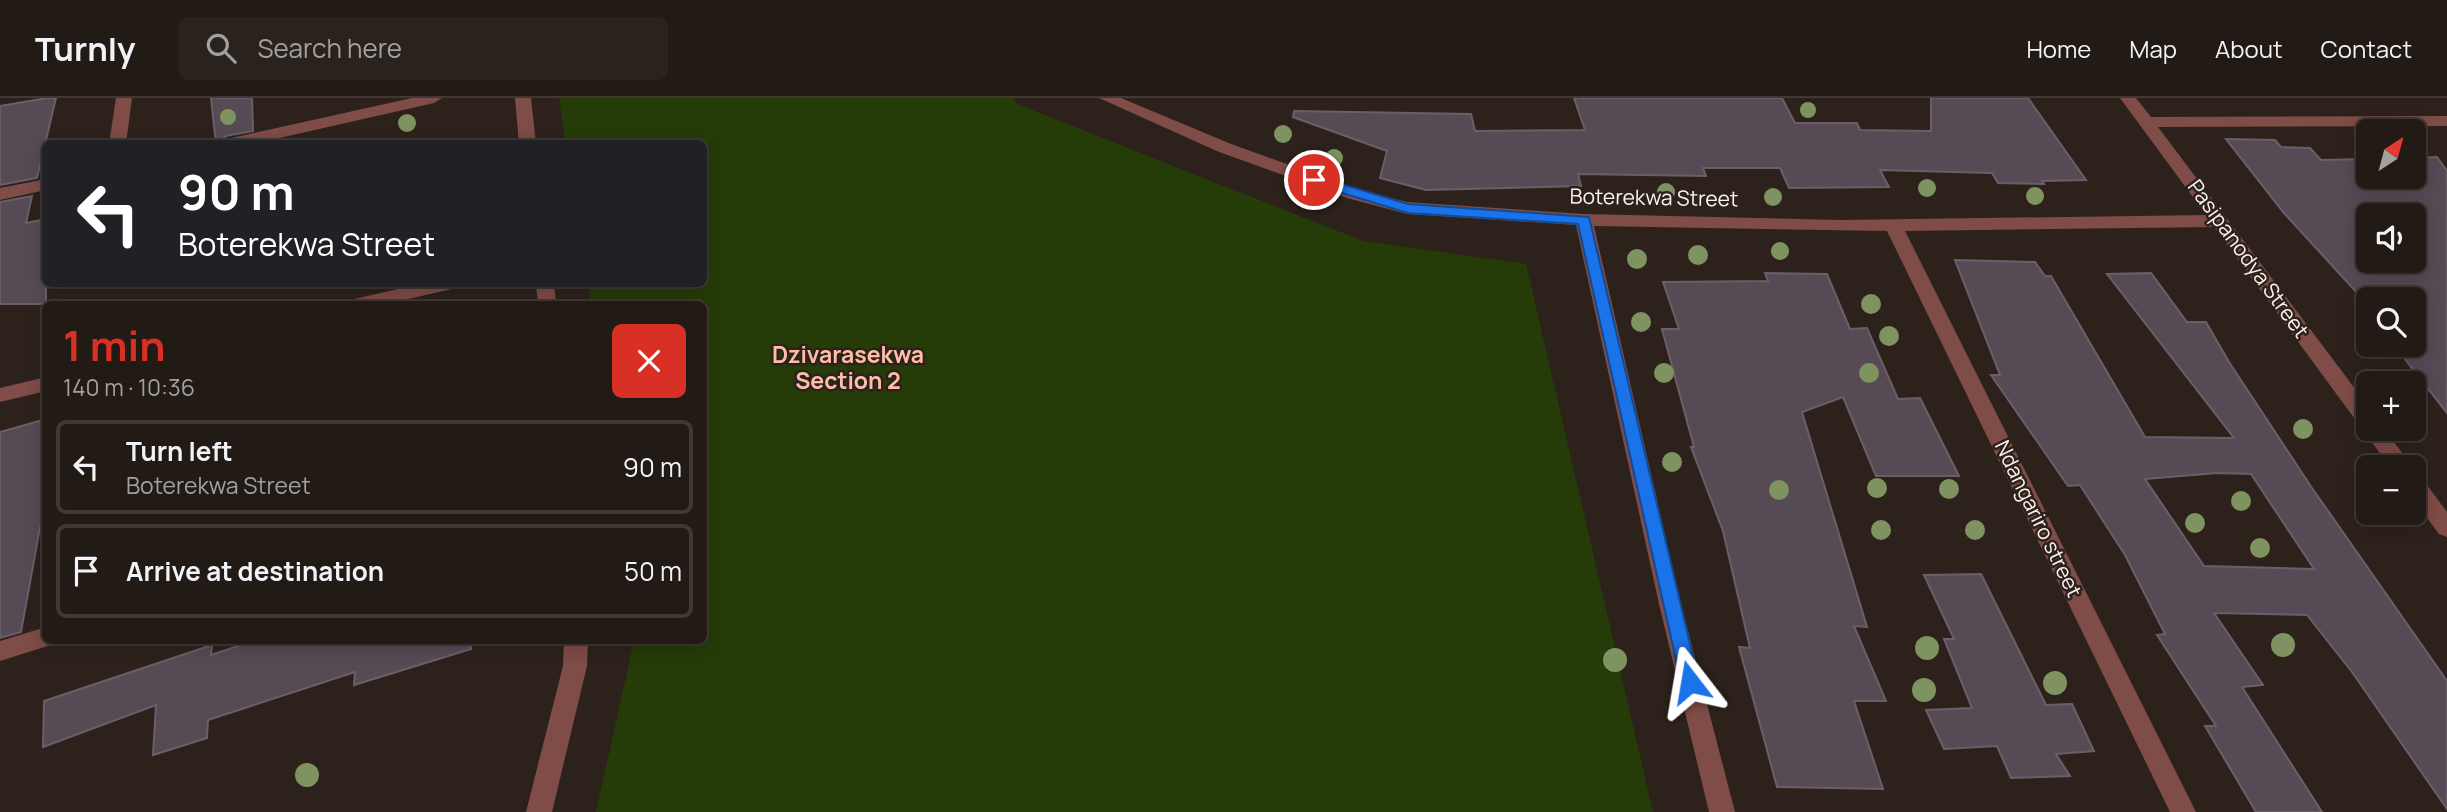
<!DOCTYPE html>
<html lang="en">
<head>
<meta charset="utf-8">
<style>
	:root { --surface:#221a14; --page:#2a231d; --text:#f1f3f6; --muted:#a2a1a0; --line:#3f3834; --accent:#d93025 }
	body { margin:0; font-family:Manrope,sans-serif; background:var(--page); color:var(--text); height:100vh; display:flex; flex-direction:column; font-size:26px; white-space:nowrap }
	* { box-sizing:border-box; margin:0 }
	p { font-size:23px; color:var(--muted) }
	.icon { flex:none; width:38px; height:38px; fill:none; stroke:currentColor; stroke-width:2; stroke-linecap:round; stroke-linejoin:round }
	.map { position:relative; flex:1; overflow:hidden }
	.sheet { position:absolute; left:42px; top:203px; width:665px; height:343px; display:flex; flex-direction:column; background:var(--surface); border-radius:10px; box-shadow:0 4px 18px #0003,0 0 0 2px var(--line) }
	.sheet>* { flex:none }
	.banner { position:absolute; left:42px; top:42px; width:665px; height:147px; border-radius:10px; box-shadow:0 4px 18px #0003,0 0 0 2px var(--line); background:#202124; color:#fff; overflow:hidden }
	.needle { width:46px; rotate:36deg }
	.tools { position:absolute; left:2356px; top:21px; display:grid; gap:14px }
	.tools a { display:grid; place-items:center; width:70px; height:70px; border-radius:10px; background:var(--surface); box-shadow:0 4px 18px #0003,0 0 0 2px var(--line); font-size:35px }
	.pin { position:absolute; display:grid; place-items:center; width:60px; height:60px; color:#fff; margin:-30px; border:4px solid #fff; border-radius:50%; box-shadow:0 2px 7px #0007 }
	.me { position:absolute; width:77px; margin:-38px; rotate:346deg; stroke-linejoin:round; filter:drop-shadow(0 0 5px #0008) }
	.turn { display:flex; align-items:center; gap:24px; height:147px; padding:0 21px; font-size:32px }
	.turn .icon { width:91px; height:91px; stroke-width:2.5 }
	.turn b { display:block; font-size:49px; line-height:60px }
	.round { display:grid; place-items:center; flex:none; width:74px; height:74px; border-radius:10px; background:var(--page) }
	.summary { display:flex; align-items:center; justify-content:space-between; height:119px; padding:0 21px }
	h1 { font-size:42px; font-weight:700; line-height:52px; color:var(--accent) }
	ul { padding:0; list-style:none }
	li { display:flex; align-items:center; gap:21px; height:94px; margin:0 14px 10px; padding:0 7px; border:4px solid var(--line); border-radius:10px }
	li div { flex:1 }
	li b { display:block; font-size:26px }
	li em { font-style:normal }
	header { display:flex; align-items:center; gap:42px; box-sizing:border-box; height:98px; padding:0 35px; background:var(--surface); border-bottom:2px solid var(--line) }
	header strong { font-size:33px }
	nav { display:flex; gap:38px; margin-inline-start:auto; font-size:24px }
	.search { width:490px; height:63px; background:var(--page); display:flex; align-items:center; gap:18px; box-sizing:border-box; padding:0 24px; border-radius:10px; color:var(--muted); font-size:26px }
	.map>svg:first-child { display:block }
	.green { fill:#253c08 }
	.building { fill:#564b55; stroke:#6a5f69; stroke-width:2; fill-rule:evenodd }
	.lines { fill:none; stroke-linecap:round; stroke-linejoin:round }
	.street { fill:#7f4c47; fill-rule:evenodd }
	.tree { fill:#7e935f }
	.route { fill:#1a73e8; stroke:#114b97; stroke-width:2 }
	.labels { text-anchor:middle; stroke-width:5; stroke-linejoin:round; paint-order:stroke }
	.street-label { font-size:21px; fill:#faf2ee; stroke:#2d221b }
	.neighbourhood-label { font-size:23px; font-weight:bold; fill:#fdbda8; stroke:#2d221b }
</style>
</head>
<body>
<header>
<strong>Turnly</strong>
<div class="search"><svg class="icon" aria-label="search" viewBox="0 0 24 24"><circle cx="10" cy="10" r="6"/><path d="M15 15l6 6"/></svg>Search here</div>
<nav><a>Home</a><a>Map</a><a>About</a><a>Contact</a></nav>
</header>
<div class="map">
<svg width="2447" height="714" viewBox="0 0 2447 714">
	<rect width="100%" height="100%" fill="#2d221b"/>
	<polygon class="green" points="559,0 1014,0 1017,6 1363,143 1526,166 1653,714 596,714 634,543 704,542 704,206 591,206 588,186 704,186 704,46 566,45"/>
	<g class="building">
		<polygon points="47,0 56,0 37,80 0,87 0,8"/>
		<polygon points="211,0 252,0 253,33 226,38 216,46"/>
		<polygon points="1574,0 1782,0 1795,25 1857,25 1860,32 1931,33 1931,0 2028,0 2086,82 2042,83 2044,86 1998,85 1992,75 1880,72 1889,89 1789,90 1780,70 1703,70 1706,78 1578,76 1581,88 1426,92 1380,80 1387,53 1293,19 1294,13 1471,16 1475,33 1585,32"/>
		<path d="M 2226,41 L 2275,42 L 2281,49 L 2310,50 L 2321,62 L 2368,61 L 2368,79 L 2413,79 L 2413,60 L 2437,59 L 2447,73 L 2447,315 L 2394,247 L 2413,247 L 2413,201 L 2368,201 L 2368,207 L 2284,115 ZM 2368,117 L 2413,117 L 2413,163 L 2368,163 Z"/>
		<polygon points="32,98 26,125 46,121 46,206 0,206 0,104"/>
		<path d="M 1955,162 L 2035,164 L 2045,178 L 2051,178 L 2145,339 L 2234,340 L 2107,176 L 2151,175 L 2187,224 L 2206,224 L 2229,264 L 2312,390 L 2447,583 L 2447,711 L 2352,574 L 2307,517 L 2214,515 L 2263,587 L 2242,589 L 2322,714 L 2256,714 L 2205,628 L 2216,628 L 2157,537 L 2165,536 L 2125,457 L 2080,387 L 2068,388 L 1991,277 L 2000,277 ZM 2217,375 L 2251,376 L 2314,471 L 2204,468 L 2145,381 Z"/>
		<polygon points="1765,175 1827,176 1850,231 1867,230 1898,301 1920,300 1959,378 1876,378 1843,299 1802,314 1867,529 1854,528 1886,603 1854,603 1883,691 1777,689 1739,549 1750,550 1723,433 1691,349 1694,349 1662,231 1679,231 1663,184 1768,183"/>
		<polygon points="46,321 45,402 21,534 0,540 0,334"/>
		<polygon points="1981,476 2046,607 2072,606 2094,653 2056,656 2070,678 2011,680 1997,648 1944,651 1926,612 1972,610 1944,541 1954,541 1924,477"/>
		<polygon points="256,542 470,542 471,551 354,587 355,574 208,622 207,640 153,657 156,607 43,649 44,603 212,547 211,557"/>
	</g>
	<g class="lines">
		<g class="street">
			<polygon points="116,0 132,0 126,46 109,46"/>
			<polygon points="412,0 442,0 434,5 253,46 219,46 227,41"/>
			<polygon points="515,0 531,0 536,46 519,46"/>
			<polygon points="1099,0 1121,0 1231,46 1359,92 1407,104 1584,116 1841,122 2206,117 2120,0 2136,0 2151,19 2447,18 2447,28 2158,29 2368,308 2368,331 2384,331 2413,369 2390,369 2214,129 1905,133 2196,714 2170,714 1887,133 1594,128 1681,506 1735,714 1709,714 1659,506 1576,127 1407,116 1347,100 1219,54"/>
			<polygon points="46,81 46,92 0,102 0,90"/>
			<polygon points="420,186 454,186 452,191 386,206 351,206 354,201"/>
			<polygon points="536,186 554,186 556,206 538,206"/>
			<polygon points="46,279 46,293 0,304 0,290"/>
			<polygon points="2413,377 2421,379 2447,414 2447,439 2439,436 2413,401"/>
			<polygon points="46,529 46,542 56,542 54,546 0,563 0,543"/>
			<polygon points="564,542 588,542 587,568 552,714 526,714 563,568"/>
		</g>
	</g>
	<g class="tree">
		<circle cx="1808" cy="12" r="8"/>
		<circle cx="228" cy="19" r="8"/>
		<circle cx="407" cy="25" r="9"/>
		<circle cx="1283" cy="36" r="9"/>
		<circle cx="1334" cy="60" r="9"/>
		<circle cx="1927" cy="90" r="9"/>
		<circle cx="1666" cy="94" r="9"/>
		<circle cx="2035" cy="98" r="9"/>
		<circle cx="1773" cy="99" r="9"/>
		<circle cx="1780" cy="153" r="9"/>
		<circle cx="1698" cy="157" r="10"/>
		<circle cx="1637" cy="161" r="10"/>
		<circle cx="1871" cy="206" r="10"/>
		<circle cx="1641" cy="224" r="10"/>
		<circle cx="1889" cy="238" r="10"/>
		<circle cx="1664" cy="275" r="10"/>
		<circle cx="1869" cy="275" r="10"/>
		<circle cx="2303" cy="331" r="10"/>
		<circle cx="1672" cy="364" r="10"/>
		<circle cx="1877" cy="390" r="10"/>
		<circle cx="1949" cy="391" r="10"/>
		<circle cx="1779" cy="392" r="10"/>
		<circle cx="2241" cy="403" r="10"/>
		<circle cx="2195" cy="425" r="10"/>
		<circle cx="1881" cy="432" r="10"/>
		<circle cx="1975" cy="432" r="10"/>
		<circle cx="2260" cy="450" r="10"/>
		<circle cx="2283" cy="547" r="12"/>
		<circle cx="1927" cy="550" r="12"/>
		<circle cx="1615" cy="562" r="12"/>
		<circle cx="2055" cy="585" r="12"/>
		<circle cx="1924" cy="592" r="12"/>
		<circle cx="307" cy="677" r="12"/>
	</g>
	<polygon class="route" points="1314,78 1408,106 1589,119 1699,584 1696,590 1683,590 1681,584 1578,126 1408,115 1309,85 1309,79"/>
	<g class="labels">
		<g class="street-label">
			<text transform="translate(1654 100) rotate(1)" y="7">Boterekwa Street</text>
			<text transform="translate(2248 161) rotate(54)" y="7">Pasipanodya Street</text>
			<text transform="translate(2038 421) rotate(64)" y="7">Ndangariro street</text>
		</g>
		<g class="neighbourhood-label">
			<text x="848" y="265">Dzivarasekwa<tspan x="848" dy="26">Section 2</tspan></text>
		</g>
	</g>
</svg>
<div class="tools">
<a><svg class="needle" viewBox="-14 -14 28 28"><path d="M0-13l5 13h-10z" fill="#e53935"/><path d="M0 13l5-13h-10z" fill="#a2a1a0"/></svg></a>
<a><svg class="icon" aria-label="sound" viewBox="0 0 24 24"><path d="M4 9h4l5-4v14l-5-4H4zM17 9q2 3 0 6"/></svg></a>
<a><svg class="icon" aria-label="search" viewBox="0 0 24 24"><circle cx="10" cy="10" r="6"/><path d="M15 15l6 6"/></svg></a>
<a>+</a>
<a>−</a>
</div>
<div class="pin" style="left:1314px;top:82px;background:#d93025"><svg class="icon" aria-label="arrive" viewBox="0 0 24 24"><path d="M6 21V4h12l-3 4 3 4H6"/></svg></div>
<svg class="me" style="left:1690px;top:584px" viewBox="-20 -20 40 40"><path d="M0-17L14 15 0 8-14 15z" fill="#1a73e8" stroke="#fff" stroke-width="4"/></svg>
<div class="banner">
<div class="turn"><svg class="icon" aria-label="left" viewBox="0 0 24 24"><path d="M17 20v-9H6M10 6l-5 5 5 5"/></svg><div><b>90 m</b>Boterekwa Street</div></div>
</div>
<section class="sheet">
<div class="summary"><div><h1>1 min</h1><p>140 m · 10:36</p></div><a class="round" style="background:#d93025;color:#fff"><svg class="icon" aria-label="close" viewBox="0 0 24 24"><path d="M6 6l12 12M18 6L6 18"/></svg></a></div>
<ul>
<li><svg class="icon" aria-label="left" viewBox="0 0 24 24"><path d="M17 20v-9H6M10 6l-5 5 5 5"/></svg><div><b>Turn left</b><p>Boterekwa Street</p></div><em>90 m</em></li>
<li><svg class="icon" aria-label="arrive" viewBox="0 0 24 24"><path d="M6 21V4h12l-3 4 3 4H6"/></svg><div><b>Arrive at destination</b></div><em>50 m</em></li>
</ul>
</section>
</div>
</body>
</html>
